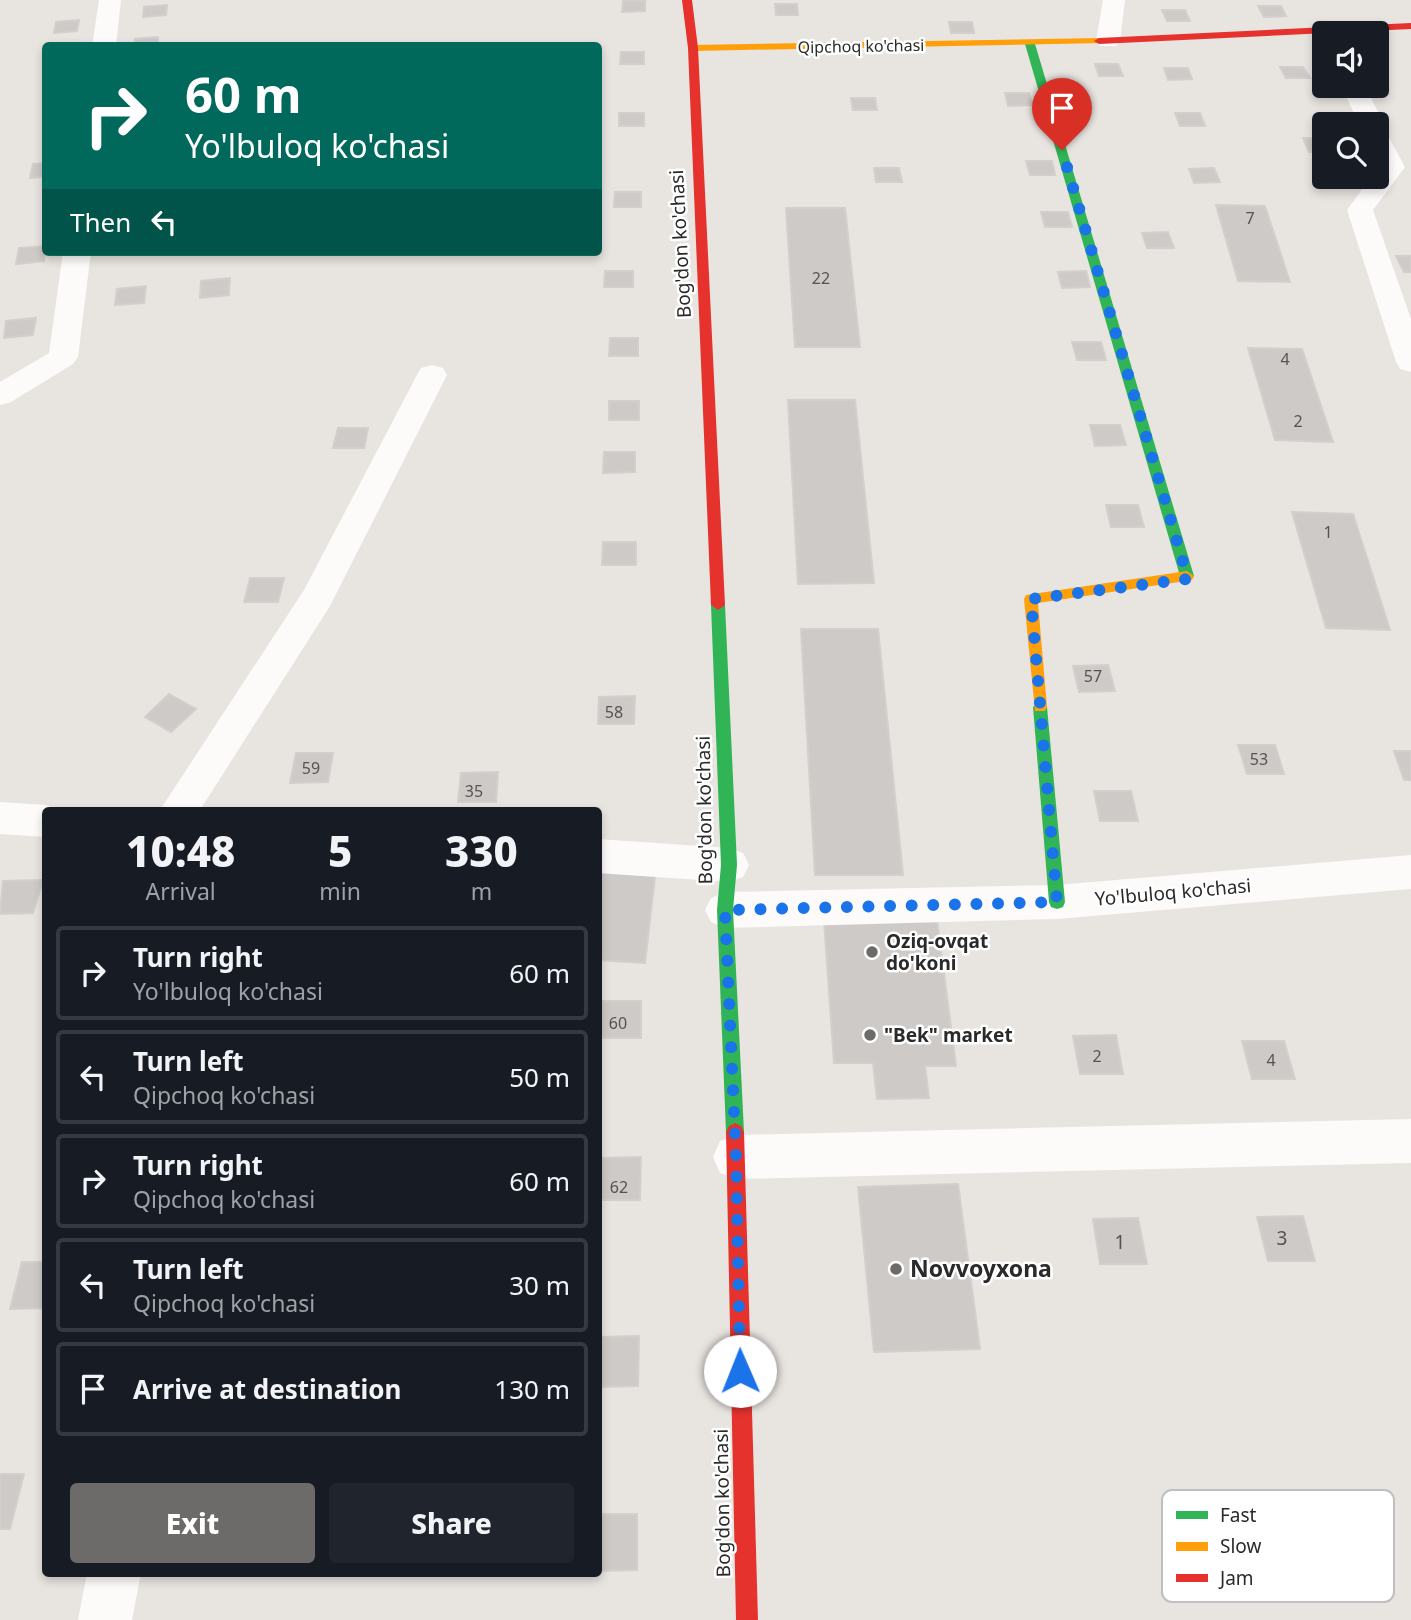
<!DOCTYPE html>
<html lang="en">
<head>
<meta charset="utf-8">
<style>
	:root { --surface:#171b24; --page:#20242c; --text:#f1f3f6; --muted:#9ea1a6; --line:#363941; --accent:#6c6b6a }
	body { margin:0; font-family:"Noto Sans",sans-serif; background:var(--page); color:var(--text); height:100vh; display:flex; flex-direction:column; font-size:26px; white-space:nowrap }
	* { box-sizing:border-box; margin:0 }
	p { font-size:23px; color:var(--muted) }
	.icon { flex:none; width:38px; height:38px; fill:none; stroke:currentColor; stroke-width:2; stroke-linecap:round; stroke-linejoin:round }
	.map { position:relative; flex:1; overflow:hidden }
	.panel { position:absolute; left:42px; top:807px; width:560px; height:770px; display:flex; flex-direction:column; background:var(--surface); border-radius:7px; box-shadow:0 4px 10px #0003 }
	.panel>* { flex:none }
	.banner { position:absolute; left:42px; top:42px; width:560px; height:214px; border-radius:7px; box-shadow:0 4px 10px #0003; background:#00695c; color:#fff; overflow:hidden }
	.fabs { position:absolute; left:1312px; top:21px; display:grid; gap:14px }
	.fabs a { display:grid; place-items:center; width:77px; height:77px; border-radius:7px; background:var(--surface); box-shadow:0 4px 10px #0003; font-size:35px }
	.pin { position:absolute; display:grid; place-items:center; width:60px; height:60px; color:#fff; margin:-72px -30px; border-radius:50% 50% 50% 0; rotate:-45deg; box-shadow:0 0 7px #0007 }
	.pin .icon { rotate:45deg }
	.me { position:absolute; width:77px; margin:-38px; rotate:359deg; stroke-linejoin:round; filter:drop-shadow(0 0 5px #0008) }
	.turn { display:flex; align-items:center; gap:24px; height:147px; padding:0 28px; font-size:32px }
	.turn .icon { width:91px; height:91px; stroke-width:2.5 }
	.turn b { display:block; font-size:49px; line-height:60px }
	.then { display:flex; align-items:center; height:66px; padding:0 28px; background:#0003; gap:14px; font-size:26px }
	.eta { display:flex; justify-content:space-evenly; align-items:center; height:119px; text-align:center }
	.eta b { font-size:42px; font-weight:800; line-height:49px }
	.primary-button { display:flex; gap:14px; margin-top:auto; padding:14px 28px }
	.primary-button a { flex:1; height:80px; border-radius:7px; background:var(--accent); color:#fff; font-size:28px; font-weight:800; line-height:80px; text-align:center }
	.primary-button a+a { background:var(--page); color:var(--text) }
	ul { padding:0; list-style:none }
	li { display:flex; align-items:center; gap:21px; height:94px; margin:0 14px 10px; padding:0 14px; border:4px solid var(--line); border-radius:7px }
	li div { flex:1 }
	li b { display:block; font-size:26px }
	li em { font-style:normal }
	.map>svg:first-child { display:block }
	.building { fill:#cdcac7; stroke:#d3cfcc; stroke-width:2 }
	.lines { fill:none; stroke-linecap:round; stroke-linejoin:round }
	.street { fill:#fcfbfa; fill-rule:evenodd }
	.fast { fill:#30b455; fill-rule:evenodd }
	.slow { fill:#ff9f0a; fill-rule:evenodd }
	.jam { fill:#e5322d; fill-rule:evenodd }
	.route { stroke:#1a73e8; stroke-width:12; stroke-dasharray:0 21.6 }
	.poi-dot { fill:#6c6b6a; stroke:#fff; stroke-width:2.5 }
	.labels { text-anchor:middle; stroke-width:5; stroke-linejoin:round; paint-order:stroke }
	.far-street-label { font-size:16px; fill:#2a2a2a; stroke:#fff }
	.number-label { font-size:16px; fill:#545453 }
	.street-label { font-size:19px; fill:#2a2a2a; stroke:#fff }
	.poi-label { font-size:19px; font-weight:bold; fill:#2a2a2a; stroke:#fff; text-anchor:start }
	.near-number-label { font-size:19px; fill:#545453 }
	.near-poi-label { font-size:23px; font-weight:bold; fill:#2a2a2a; stroke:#fff; text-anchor:start }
	.key { fill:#fff; stroke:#bfbfbf; stroke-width:2 }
	.key-label { font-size:19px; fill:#2a2a2a }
</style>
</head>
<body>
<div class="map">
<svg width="1411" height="1620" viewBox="0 0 1411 1620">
	<rect width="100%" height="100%" fill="#e8e4e0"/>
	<g class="building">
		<polygon points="623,1 645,1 645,11 622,12"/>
		<polygon points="775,4 797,4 798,15 776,15"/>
		<polygon points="167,5 166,15 143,17 144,7"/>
		<polygon points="1258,6 1281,6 1286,16 1264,17"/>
		<polygon points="1162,10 1185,10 1190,21 1167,21"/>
		<polygon points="79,20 77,31 54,33 56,22"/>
		<polygon points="949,22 972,22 974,33 951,33"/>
		<polygon points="158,37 158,46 134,46 135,39"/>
		<polygon points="621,52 644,52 644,64 620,64"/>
		<polygon points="1095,64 1118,64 1123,76 1099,76"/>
		<polygon points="1280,67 1303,67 1310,78 1286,78"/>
		<polygon points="1164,68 1188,68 1192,79 1168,80"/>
		<polygon points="1005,93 1029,93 1033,105 1008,106"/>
		<polygon points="851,98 875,98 877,110 853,110"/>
		<rect x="619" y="113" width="25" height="13"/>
		<polygon points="1175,113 1200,113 1205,126 1180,126"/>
		<polygon points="1303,138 1325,138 1325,151 1309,152"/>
		<polygon points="1026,161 1052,161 1055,175 1030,175"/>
		<polygon points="46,163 46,176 30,178 33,164"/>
		<polygon points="874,168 899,168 902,182 876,182"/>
		<polygon points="1214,168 1220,182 1194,183 1189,169"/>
		<polygon points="615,192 641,192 641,207 614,207"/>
		<polygon points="1216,205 1265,206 1290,282 1238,281"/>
		<polygon points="786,208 845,208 860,347 795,347"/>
		<polygon points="1041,212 1068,212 1072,227 1045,227"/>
		<polygon points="1168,232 1174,248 1147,248 1142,233"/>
		<polygon points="46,246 44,261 16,264 19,248"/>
		<polygon points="1396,256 1411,256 1411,272 1404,272"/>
		<polygon points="605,271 633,271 633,287 604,287"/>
		<polygon points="1086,271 1090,287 1062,288 1058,272"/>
		<polygon points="230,278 229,295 200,298 201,281"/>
		<polygon points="146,286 144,303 115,305 117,289"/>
		<polygon points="36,318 33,335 4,338 6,321"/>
		<polygon points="610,338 638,338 638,356 609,356"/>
		<polygon points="1072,342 1101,342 1106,360 1077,360"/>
		<polygon points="1248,348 1302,349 1333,442 1275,440"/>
		<polygon points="788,400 855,400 874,583 798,584"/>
		<rect x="609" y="401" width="30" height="19"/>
		<polygon points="1090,425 1120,425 1126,445 1095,446"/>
		<polygon points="338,428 368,428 364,448 333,448"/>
		<polygon points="604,452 635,452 635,472 603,473"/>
		<polygon points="1106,505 1138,505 1144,527 1111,527"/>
		<polygon points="1292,512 1353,514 1390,630 1326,628"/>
		<polygon points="603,542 636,542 636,565 602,565"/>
		<polygon points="250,578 284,578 278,602 244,602"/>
		<polygon points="801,629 878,629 903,875 815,875"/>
		<polygon points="1108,665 1115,691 1079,692 1073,666"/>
		<polygon points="169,694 196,709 171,732 145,717"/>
		<polygon points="635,696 634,724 598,724 599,697"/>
		<polygon points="1238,745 1275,745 1284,774 1247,774"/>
		<polygon points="1394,751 1411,751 1411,780 1404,780"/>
		<polygon points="296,753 333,753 328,782 290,783"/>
		<polygon points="498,772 496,802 458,802 461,773"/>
		<polygon points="1094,791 1131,791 1138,821 1100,821"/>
		<polygon points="598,872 655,876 645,963 598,960"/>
		<polygon points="43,880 33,913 0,914 3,881"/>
		<polygon points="824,920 937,920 956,1066 925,1066 929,1098 877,1099 873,1063 834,1063"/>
		<polygon points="600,1001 641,1001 641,1038 598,1038"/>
		<polygon points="1116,1035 1123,1074 1080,1074 1073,1036"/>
		<polygon points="1242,1041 1284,1041 1295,1079 1252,1079"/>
		<polygon points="641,1157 640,1200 598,1200 598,1158"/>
		<polygon points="958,1184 980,1349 874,1352 858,1187"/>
		<polygon points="1303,1216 1315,1261 1268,1261 1257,1217"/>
		<polygon points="1138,1218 1147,1264 1100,1264 1093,1219"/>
		<polygon points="22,1262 46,1262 46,1308 10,1309"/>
		<polygon points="639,1336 638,1386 598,1387 598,1337"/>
		<polygon points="0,1474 24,1474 10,1529 0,1529"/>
		<polygon points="598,1514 637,1514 637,1570 598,1571"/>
	</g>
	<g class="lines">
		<g class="street">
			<polygon points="99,0 121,0 116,46 92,46"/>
			<polygon points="1103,0 1125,0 1120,41 1116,46 1100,46 1096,41"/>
			<polygon points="1341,86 1365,86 1384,124 1378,130 1386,132 1405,167 1373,210 1411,319 1411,372 1400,369 1396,362 1347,210 1371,177 1377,177 1377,124 1359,124"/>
			<polygon points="63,252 91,252 78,357 73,364 11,402 0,405 0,382 49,353"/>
			<polygon points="432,365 443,368 447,375 330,606 200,810 160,810 304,590 417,375 421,368"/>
			<polygon points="0,802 46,805 60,810 46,810 46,837 0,834"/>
			<polygon points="598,839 729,848 743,853 749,865 743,877 729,882 598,873"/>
			<polygon points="1411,855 1411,889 1057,919 725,928 711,922 705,910 711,898 725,892 1057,885"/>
			<polygon points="1411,1119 1411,1163 736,1179 720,1173 713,1157 720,1141 736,1135"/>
			<polygon points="87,1573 141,1573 132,1620 78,1620"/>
		</g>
		<g class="fast">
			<polygon points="1030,41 1035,44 1194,576 1187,581 1180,576 1025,44"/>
			<polygon points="718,600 725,605 737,865 733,910 744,1132 741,1138 735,1141 729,1138 726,1132 717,910 721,865 711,605"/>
			<polygon points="1040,701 1047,707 1065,902 1063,907 1057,909 1051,907 1049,902 1033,707"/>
		</g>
		<g class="slow">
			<polygon points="1099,38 1104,41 1102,43 693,51 688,48 693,45"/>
			<polygon points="1187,571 1194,576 1192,580 1038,603 1047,707 1045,711 1035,711 1024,599 1026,595"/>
		</g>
		<g class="jam">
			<polygon points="682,0 692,0 698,48 725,605 718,610 711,605 688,48"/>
			<polygon points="1411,23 1411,29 1099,44 1094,41 1099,38"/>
			<polygon points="735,1123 741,1126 744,1132 758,1620 736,1620 726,1132 729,1126"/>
		</g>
	</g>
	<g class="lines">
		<polyline class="route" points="740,1371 736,1157 725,910 1057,902 1031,599 1188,579 1062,150"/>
	</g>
	<g class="poi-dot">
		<circle cx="872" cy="952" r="7"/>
		<circle cx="870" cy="1035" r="7"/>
		<circle cx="896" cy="1269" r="7"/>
	</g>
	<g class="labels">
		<g class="far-street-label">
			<text transform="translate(861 46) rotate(-1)" y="6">Qipchoq ko'chasi</text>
		</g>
		<g class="number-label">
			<text x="1250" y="224">7</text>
			<text x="821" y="284">22</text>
			<text x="1285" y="365">4</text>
			<text x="1298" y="427">2</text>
			<text x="1328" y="538">1</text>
			<text x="1093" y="682">57</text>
			<text x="614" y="718">58</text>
			<text x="1259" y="765">53</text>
			<text x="311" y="774">59</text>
			<text x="474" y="797">35</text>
			<text x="618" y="1029">60</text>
			<text x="1097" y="1062">2</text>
			<text x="1271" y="1066">4</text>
			<text x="619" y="1193">62</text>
		</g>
		<g class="street-label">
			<text transform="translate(680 244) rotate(-93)" y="7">Bog'don ko'chasi</text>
			<text transform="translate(704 810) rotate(-91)" y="7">Bog'don ko'chasi</text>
			<text transform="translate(1173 892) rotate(-5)" y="7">Yo'lbuloq ko'chasi</text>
			<text transform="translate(722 1503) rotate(-91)" y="7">Bog'don ko'chasi</text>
		</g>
		<g class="poi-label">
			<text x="886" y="948">Oziq-ovqat<tspan x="886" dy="22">do'koni</tspan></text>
			<text x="884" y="1042">"Bek" market</text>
		</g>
		<g class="near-number-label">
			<text x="1282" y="1245">3</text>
			<text x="1120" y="1249">1</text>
		</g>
		<g class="near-poi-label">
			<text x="910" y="1277">Novvoyxona</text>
		</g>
	</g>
	<rect x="1162" y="1490" width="232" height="112" rx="10" class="key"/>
	<rect x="1176" y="1511" width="32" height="8" fill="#30b455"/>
	<rect x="1176" y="1542" width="32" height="9" fill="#ff9f0a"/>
	<rect x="1176" y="1574" width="32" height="8" fill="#e5322d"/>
	<g class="key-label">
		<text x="1220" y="1522">Fast</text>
		<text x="1220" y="1553">Slow</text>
		<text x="1220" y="1585">Jam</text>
	</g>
</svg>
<div class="fabs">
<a><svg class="icon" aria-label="sound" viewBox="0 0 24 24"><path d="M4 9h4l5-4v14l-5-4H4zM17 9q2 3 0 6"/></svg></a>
<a><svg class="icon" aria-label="search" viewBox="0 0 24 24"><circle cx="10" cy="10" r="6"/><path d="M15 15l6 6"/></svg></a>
</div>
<div class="pin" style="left:1062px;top:150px;background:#d93025"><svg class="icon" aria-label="arrive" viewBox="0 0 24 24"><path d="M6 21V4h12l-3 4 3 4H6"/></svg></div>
<svg class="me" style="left:740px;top:1371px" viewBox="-20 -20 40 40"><circle r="19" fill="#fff"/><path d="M0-13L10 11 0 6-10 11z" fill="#1a73e8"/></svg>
<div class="banner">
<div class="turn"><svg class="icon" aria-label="right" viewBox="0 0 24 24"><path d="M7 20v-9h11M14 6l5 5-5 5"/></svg><div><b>60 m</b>Yo'lbuloq ko'chasi</div></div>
<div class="then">Then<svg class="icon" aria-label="left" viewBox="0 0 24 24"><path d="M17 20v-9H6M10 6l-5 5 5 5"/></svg></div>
</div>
<section class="panel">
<div class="eta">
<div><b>10:48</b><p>Arrival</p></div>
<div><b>5</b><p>min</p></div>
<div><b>330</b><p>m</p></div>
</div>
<ul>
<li><svg class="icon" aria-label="right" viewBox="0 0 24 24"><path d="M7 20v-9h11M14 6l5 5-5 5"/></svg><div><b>Turn right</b><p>Yo'lbuloq ko'chasi</p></div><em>60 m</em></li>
<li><svg class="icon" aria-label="left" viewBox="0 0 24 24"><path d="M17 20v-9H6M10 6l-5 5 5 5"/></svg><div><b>Turn left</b><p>Qipchoq ko'chasi</p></div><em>50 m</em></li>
<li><svg class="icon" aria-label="right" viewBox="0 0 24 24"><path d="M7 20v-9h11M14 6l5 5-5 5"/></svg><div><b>Turn right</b><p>Qipchoq ko'chasi</p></div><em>60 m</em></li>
<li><svg class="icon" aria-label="left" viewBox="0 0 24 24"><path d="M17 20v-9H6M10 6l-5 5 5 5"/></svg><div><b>Turn left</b><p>Qipchoq ko'chasi</p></div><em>30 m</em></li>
<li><svg class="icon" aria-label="arrive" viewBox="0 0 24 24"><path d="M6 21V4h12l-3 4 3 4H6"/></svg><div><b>Arrive at destination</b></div><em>130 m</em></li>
</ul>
<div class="primary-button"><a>Exit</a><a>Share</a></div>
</section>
</div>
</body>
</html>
